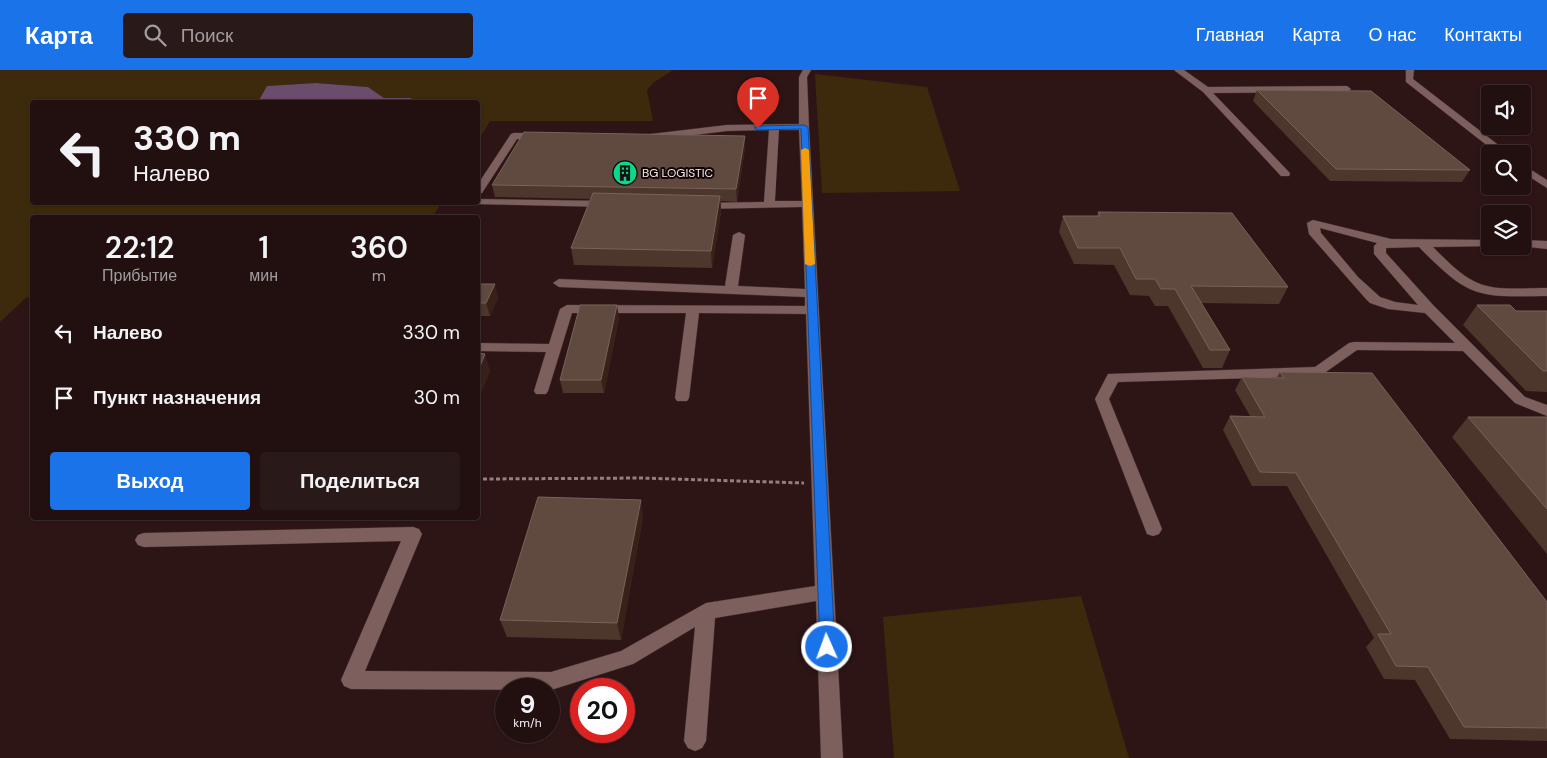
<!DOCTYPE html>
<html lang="ru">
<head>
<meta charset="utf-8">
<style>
	:root { --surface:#221010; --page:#2a1919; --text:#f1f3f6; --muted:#a29d9f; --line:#3f3030; --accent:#1a73e8 }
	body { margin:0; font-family:"DM Sans",sans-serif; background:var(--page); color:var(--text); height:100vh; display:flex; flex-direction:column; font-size:19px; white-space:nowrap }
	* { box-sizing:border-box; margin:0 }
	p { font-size:16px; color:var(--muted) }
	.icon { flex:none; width:28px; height:28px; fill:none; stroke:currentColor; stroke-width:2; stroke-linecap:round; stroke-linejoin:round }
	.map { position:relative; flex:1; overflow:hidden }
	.side { position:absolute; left:30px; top:145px; width:450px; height:305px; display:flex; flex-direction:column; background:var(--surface); border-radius:5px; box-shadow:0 1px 4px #0004,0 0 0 1px var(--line) }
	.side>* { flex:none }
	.top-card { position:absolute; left:30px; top:30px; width:450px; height:105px; border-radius:5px; box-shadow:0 1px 4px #0004,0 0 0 1px var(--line); background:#221010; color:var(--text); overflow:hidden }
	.fabs { position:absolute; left:1481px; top:15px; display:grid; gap:10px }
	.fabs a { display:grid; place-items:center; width:50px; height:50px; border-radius:5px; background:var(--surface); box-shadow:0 1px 4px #0004,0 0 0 1px var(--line); font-size:25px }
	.speed { position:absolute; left:495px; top:608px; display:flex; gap:10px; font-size:25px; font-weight:700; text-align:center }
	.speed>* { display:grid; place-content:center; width:65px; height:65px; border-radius:50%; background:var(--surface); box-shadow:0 1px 4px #0004,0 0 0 1px var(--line); line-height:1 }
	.speed small { font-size:12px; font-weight:400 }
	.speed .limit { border:8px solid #d22; background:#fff; color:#111 }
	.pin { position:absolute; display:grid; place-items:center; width:42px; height:42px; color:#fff; margin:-51px -21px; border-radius:50% 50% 50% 0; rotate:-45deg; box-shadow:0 0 5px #0007 }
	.pin .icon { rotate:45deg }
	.me { position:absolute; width:55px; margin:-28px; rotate:358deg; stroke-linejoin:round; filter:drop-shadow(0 0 4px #0008) }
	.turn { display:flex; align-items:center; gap:18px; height:105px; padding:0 20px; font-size:22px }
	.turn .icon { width:65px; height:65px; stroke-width:2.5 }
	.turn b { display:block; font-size:35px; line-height:42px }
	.eta { display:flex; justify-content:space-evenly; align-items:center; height:85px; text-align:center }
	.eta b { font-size:30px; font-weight:600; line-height:35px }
	.button { display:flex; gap:10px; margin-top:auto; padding:10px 20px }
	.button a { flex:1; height:58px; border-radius:5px; background:var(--accent); color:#fff; font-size:20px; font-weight:600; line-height:58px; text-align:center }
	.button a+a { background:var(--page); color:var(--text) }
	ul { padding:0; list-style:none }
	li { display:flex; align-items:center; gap:15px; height:65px; padding:0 20px }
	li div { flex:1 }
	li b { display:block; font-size:19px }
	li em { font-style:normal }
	header { display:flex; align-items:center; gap:30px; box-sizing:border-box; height:70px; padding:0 25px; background:var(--accent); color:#fff }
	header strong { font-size:24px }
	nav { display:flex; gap:28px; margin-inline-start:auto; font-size:18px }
	.search { width:350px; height:45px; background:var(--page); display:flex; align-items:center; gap:12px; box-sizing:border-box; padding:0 18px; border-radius:5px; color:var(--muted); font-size:19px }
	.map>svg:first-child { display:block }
	.green { fill:#3d2a0c }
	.water { fill:#6b4c6c }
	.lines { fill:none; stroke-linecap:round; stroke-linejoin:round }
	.minor-casing { stroke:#423031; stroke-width:1 }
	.path { stroke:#957f7f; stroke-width:3; stroke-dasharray:4 2.5; stroke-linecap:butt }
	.minor { fill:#7d5f5e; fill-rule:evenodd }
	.wall { fill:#4d362b }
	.shaded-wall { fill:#39211a }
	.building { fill:#60493f; stroke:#78625a }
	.route { fill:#1a73e8; stroke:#114b97 }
	.slow { fill:#f59e0b }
	.labels { text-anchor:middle; stroke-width:4; stroke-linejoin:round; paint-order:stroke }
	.far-poi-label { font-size:12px; fill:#fae8e7; stroke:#0f0505; text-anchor:start }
</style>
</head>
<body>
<header>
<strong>Карта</strong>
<div class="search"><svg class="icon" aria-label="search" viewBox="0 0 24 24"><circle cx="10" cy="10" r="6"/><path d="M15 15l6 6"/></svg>Поиск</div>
<nav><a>Главная</a><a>Карта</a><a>О нас</a><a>Контакты</a></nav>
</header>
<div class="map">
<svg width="1547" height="688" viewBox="0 0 1547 688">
	<rect width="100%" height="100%" fill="#2e1515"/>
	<g class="green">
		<polygon points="0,0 673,0 653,13 647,20 653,51 490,51 478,71 478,32 421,32 410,28 384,28 368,17 317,13 268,16 258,32 32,32 32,132 441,133 432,148 32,148 32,227 27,227 0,252"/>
		<polygon points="815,4 927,17 960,121 822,123"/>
		<polygon points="1081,526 1129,688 894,688 883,547"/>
	</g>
	<polygon class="water" points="316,13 368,17 384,28 410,28 421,32 258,32 267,16"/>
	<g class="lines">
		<defs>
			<g id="minor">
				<path d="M 803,0 L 811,0 L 807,7 L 809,57 L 843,688 L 821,688 L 816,531 L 715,548 L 706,671 L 702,678 L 695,681 L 688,678 L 684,671 L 695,557 L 633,594 L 551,620 L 351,619 L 344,616 L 341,610 L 401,471 L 144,477 L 138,475 L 135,470 L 138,465 L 144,463 L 413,457 L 419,459 L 422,464 L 365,601 L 551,602 L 621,581 L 706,533 L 815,516 L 806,244 L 699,243 L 689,328 L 687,331 L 677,331 L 675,328 L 686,243 L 572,243 L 548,321 L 546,324 L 536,324 L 534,321 L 546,282 L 478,281 L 478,273 L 549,274 L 560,239 L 567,235 L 805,236 L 805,227 L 559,217 L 553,213 L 559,209 L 725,216 L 733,165 L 739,162 L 745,165 L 738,216 L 805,219 L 802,137 L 701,139 L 695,136 L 701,133 L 764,132 L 769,60 L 727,61 L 651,70 L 646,67 L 651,64 L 727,55 L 799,54 L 799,7 ZM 779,60 L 799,60 L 802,131 L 775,131 Z"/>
				<polygon points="1174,0 1184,0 1208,17 1347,16 1351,19 1347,22 1213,23 1289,102 1290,104 1289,106 1281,106 1203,22"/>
				<polygon points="1406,0 1414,0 1413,9 1510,84 1498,84 1406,12"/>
				<polygon points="514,63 541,63 546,66 541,69 517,69 482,123 478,124 478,114 511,64"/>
				<polygon points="1522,94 1547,110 1547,118 1522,102"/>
				<polygon points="478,129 608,131 614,134 608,137 474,134 473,132 478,132"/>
				<path d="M 1313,150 L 1391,169 L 1490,170 L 1490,176 L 1494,176 L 1433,177 C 1478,223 1485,219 1547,218 L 1547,226 C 1477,227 1470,229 1419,177 L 1386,178 L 1386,183 L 1434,236 L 1525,327 L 1547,335 L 1547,346 L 1515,333 L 1463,281 L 1357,280 L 1323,304 L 1318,306 L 1118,312 L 1109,329 L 1162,459 L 1159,464 L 1153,466 L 1147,464 L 1095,329 L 1108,304 L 1315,297 L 1349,273 L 1354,272 L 1455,273 L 1425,243 L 1388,239 L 1370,233 L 1365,228 L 1309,164 L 1307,153 ZM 1320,158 L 1377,173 L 1374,176 L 1374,184 L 1418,235 L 1395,232 L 1380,227 L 1358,207 L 1321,163 Z"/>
				<polygon points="1522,170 1547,171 1547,179 1518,176 1522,176"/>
			</g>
		</defs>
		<use href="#minor" class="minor-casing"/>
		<polyline class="path" points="483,409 641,408 804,413"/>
		<use href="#minor" class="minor"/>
	</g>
	<g class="wall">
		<polygon points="1257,20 1470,100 1462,112 1330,111 1253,31"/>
		<polygon points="745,78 737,132 721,131 721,142 712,198 574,195 571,178 590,129 495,127 492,115"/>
		<polygon points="1098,142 1288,217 1279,234 1201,233 1230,280 1222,298 1203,298 1168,236 1155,236 1149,226 1130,225 1114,195 1074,194 1059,162 1063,146 1097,146"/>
		<polygon points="478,214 498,228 490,246 478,246"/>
		<polygon points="1477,235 1516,241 1547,241 1547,322 1526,321 1463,255"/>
		<polygon points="619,248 604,323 563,323 560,310"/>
		<polygon points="1280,302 1547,532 1547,671 1450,669 1415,610 1384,609 1366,577 1374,568 1287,416 1252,416 1223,360 1230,346 1250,346 1235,320 1242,307 1277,307"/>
		<polygon points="1468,347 1547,347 1547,484 1452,367"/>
		<polygon points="643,447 621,570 507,567 500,550"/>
	</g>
	<g class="shaded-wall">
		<polygon points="745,66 745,78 737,132 736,119"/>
		<polygon points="720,126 721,142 712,198 711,181"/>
		<polygon points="495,214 498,228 490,246 486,233"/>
		<polygon points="617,235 619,248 604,323 601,310"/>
		<polygon points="485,284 490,301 478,332 478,301"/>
		<polygon points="641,430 643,447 621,570 617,553"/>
	</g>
	<g class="building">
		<polygon points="1257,20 1371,21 1470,100 1336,99"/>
		<polygon points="524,62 745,66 736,119 492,115"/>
		<polygon points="593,123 720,126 711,181 571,178"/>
		<polygon points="1098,142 1232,143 1288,217 1191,216 1230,280 1210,280 1175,219 1161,219 1155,209 1136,209 1120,178 1078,178 1063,146 1100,146"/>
		<polygon points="478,214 495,214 486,233 478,233"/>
		<polygon points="580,235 617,235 601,310 560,310"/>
		<polygon points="1477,235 1510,235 1516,241 1547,241 1547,301 1543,301"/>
		<polygon points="478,283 485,284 478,301"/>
		<polygon points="1280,302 1372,303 1547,532 1547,658 1464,657 1428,597 1396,596 1378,564 1391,564 1296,403 1260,402 1230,346 1265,347 1242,307 1284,308"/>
		<polygon points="1468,347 1547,347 1547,439"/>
		<polygon points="538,427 641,430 617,553 500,550"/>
	</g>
	<polygon class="route" points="804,55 808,57 835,577 832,582 827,584 822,582 820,577 801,59 758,60 754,58 758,56"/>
	<polygon class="slow" points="805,78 809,80 815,194 810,196 805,194 801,80"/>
	<defs>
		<symbol id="building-disc" viewBox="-11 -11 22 22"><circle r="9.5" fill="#08d98b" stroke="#0f0505"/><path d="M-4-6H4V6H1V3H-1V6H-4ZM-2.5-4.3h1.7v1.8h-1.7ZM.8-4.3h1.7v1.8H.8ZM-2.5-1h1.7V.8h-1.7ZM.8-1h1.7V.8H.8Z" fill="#111"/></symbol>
	</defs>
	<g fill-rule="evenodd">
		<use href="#building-disc" x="611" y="89" width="28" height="28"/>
	</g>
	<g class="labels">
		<g class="far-poi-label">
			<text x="642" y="107">BG LOGISTIC</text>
		</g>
	</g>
</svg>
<div class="fabs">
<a><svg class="icon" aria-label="sound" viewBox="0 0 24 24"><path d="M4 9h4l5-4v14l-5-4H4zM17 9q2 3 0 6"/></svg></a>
<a><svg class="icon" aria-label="search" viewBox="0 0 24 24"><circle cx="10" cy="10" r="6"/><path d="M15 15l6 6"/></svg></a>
<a><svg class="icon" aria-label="layers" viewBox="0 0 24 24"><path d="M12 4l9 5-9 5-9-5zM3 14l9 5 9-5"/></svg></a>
</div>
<div class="speed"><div>9<small>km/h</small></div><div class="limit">20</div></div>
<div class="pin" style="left:758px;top:58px;background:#d93025"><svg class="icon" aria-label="arrive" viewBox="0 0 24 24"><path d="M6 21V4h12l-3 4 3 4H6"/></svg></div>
<svg class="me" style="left:827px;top:577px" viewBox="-20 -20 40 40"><circle r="17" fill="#1a73e8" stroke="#fff" stroke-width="3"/><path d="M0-11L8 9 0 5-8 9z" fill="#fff"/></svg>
<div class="top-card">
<div class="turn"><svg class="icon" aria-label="left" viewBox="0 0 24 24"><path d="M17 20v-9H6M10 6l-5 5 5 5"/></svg><div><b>330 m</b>Налево</div></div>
</div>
<section class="side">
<div class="eta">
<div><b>22:12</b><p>Прибытие</p></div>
<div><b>1</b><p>мин</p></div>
<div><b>360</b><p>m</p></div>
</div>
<ul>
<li><svg class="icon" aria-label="left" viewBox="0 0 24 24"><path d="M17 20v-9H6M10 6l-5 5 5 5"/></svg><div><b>Налево</b></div><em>330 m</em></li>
<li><svg class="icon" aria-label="arrive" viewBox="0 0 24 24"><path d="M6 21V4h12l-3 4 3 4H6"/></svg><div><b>Пункт назначения</b></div><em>30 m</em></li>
</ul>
<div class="button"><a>Выход</a><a>Поделиться</a></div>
</section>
</div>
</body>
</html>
